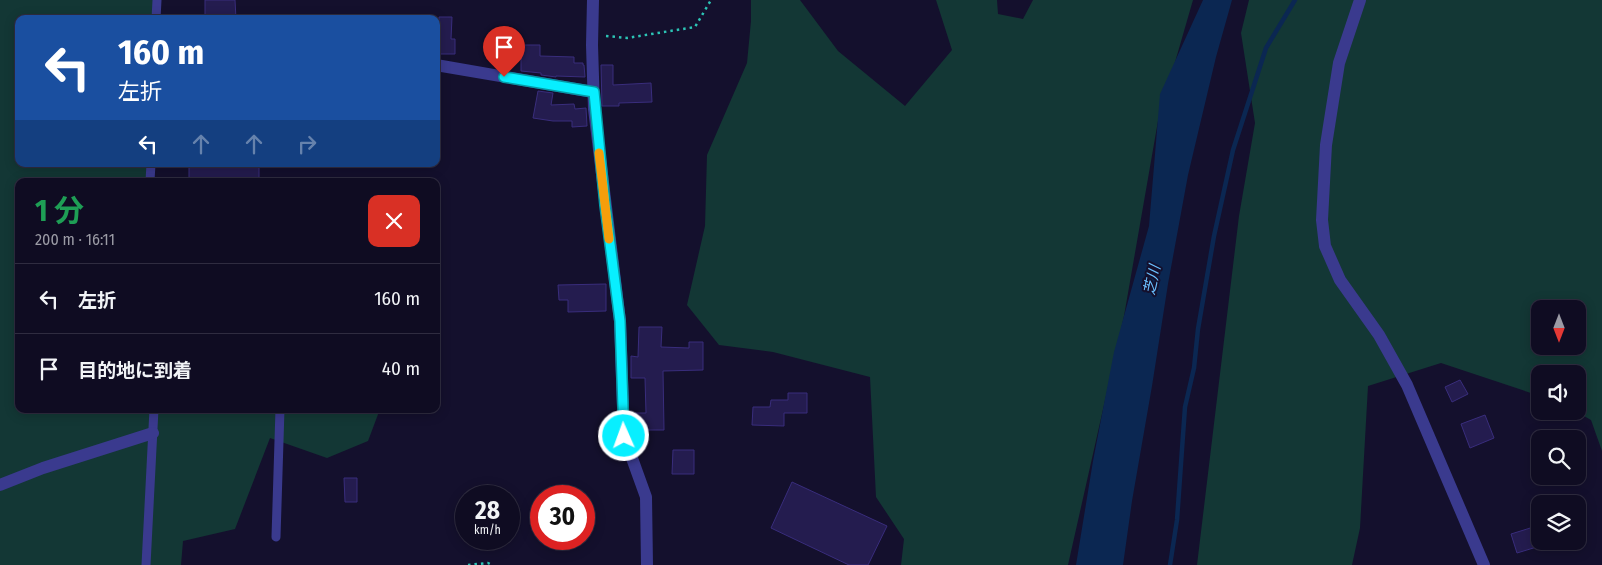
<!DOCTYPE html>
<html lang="ja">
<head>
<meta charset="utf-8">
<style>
	:root { --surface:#0f0c22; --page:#18152a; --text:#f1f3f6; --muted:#9b9ba5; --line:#2f2c40 }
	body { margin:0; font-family:"Fira Sans Condensed","Noto Sans JP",sans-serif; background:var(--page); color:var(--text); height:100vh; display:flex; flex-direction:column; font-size:19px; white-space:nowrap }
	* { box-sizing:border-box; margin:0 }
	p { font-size:16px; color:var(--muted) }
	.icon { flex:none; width:28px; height:28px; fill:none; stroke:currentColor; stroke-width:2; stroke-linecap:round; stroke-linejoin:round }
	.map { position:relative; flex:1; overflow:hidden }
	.sheet { position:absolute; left:15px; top:178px; width:425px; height:235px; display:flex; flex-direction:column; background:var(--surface); border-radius:10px; box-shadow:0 2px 12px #0003,0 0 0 1px var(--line) }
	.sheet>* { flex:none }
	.hud { position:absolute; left:15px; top:15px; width:425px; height:152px; border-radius:10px; box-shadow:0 2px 12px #0003,0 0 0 1px var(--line); background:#1a4fa0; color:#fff; overflow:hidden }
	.needle { width:32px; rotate:180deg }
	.fabs { position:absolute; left:1531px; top:300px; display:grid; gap:10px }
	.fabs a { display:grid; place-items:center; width:55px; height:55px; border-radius:10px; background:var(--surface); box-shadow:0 2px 12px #0003,0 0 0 1px var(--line); font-size:25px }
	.speed { position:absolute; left:455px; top:485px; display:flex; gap:10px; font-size:25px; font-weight:700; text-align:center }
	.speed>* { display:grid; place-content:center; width:65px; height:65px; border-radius:50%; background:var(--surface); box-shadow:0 2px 12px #0003,0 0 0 1px var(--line); line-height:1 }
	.speed small { font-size:12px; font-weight:400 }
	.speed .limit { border:8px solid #d22; background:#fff; color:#111 }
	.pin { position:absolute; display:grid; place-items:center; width:42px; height:42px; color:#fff; margin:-51px -21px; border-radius:50% 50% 50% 0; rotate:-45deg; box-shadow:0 0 5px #0007 }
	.pin .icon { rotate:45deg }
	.me { position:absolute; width:55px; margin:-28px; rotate:358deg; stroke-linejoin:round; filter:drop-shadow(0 0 4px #0008) }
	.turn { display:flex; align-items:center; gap:18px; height:105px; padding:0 20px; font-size:22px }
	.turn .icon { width:65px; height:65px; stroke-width:2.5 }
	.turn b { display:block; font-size:35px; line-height:42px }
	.lanes { display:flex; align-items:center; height:48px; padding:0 20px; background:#0003; justify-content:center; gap:25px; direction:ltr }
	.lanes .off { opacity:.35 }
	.round { display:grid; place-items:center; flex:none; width:52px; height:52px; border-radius:10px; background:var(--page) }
	.summary { display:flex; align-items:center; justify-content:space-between; height:85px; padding:0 20px }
	h1 { font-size:30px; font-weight:700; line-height:38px; color:#1e9e55 }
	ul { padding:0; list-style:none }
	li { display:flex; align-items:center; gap:15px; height:70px; padding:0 20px; border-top:1px solid var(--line) }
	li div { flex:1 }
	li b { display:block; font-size:19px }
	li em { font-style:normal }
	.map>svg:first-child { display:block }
	.green { fill:#133735; fill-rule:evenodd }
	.water { fill:#0b2752 }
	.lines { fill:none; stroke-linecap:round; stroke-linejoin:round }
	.stream { stroke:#0b2752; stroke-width:4.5 }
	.building { fill:#241c4f; stroke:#392d7c }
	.path { stroke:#2cc4b5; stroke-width:2.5; stroke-dasharray:2.5 4; stroke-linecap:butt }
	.service { stroke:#3a3a8e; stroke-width:9 }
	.minor { stroke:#3a3a8e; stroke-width:12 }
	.route-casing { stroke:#059ba6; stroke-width:12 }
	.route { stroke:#08efff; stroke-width:9 }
	.slow { stroke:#f59e0b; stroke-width:9 }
	.labels { text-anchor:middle; stroke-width:4; stroke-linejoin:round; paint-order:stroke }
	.water-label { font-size:15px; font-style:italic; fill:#6ac0ff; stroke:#14102d }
</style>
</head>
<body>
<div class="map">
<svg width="1602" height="565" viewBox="0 0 1602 565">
	<rect width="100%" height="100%" fill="#14102d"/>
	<g class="green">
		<polygon points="0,0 158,0 157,19 19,19 19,164 151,164 150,181 19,181 19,409 380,409 368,441 327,458 270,438 235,529 183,541 181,565 0,565"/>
		<polygon points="751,0 800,0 838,51 905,106 952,50 936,0 997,0 998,14 1023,19 1033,0 1193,0 1158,121 1124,316 1068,565 901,565 904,539 876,497 870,377 773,352 719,345 687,305 705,226 707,155 747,63 751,21"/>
		<path d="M 1249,0 L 1602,0 L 1602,451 L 1591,420 L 1575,411 L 1578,411 L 1578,374 L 1540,374 L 1540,396 L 1441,363 L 1368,386 L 1360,528 L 1352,565 L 1197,565 L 1239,216 L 1255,123 L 1241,33 ZM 1540,309 L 1578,309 L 1578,346 L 1540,346 Z"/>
	</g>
	<polygon class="water" points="1203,0 1232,0 1216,57 1188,175 1168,284 1152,386 1132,501 1123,565 1076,565 1093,461 1114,352 1149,226 1160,94"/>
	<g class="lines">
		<polyline class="stream" points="1170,565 1177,520 1185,407 1194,368 1198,329 1214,236 1233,150 1266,48 1295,0"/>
	</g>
	<g class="building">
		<polygon points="205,0 235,0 236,19 205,19"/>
		<polygon points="439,17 452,17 451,39 455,39 455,54 438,54"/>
		<polygon points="521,45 540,45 540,56 574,57 574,63 583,63 583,65 584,65 585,77 556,76 556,77 541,75 541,73 521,71"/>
		<polygon points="601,65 613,65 613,85 651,83 652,102 619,103 619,106 602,106"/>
		<polygon points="538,91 553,93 551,105 574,104 575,109 586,108 587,126 572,127 572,121 553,121 533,118"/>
		<polygon points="259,166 259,181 189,181 189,167"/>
		<polygon points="606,284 606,311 568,312 568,300 559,300 558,285"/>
		<polygon points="639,327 662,327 661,347 689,348 689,342 703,342 703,370 663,371 664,430 635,430 635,413 646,413 645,378 631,378 631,356 638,357"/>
		<polygon points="1460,380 1468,394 1452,402 1445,387"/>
		<polygon points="788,393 807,393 807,413 784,413 784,426 752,425 753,407 770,407 771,400 788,400"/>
		<polygon points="1485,415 1494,438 1470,448 1461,424"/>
		<polygon points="673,450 694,450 694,474 672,474"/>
		<polygon points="344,478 357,478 357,502 345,502"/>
		<polygon points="792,482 887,526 868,565 849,565 771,528"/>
		<polygon points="1540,525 1540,546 1517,553 1511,534"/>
	</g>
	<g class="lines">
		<g class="path">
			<polyline points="606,36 627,38 695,27 711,0"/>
			<polyline points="468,565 488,563 492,565"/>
		</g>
		<g class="service">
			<polyline points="156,19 157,0"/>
			<polyline points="150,181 151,164"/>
			<polyline points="276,537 280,409"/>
			<polyline points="146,565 154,409"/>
		</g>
		<g class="minor">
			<polyline points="593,0 592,45 594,109 620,321 624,436 646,497 647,565"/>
			<polyline points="1360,0 1339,63 1326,145 1322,220 1325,246 1340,280 1379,335 1407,385 1484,565"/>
			<polyline points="436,65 593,92"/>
			<polyline points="0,485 43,468 153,433"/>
		</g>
	</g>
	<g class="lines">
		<defs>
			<polyline id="route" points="504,77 594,92 605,205 620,321 624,436"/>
		</defs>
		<use href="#route" class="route-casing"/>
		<use href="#route" class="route"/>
		<polyline class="slow" points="599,153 609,239"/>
	</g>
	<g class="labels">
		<g class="water-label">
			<text transform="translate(1152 280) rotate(-78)" y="5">芝川</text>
		</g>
	</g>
</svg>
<div class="fabs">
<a><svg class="needle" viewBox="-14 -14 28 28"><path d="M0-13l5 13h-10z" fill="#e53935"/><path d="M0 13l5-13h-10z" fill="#9b9ba5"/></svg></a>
<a><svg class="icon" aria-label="sound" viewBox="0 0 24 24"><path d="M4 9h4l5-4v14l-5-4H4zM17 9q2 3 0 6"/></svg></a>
<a><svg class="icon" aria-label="search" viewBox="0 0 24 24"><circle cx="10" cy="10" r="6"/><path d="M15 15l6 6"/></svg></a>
<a><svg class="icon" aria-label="layers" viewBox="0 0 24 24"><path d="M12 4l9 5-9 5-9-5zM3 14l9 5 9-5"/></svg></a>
</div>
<div class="speed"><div>28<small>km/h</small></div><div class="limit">30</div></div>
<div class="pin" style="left:504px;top:77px;background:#d93025"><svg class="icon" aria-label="arrive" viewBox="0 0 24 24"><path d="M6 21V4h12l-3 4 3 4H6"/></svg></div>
<svg class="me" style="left:624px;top:436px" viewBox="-20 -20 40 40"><circle r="17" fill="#08efff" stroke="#fff" stroke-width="3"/><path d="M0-11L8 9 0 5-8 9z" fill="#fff"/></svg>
<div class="hud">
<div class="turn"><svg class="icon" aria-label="left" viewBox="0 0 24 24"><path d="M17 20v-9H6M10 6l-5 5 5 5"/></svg><div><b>160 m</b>左折</div></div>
<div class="lanes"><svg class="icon" aria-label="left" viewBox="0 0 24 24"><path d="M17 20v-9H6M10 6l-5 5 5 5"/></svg><svg class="icon off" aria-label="ahead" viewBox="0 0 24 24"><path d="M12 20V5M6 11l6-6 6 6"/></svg><svg class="icon off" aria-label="ahead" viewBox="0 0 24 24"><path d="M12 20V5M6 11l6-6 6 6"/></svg><svg class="icon off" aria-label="right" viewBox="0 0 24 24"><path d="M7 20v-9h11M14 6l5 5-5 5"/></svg></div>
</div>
<section class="sheet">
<div class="summary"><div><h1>1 分</h1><p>200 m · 16:11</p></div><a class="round" style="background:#d93025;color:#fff"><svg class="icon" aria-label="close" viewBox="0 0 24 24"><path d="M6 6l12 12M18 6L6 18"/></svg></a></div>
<ul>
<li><svg class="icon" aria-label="left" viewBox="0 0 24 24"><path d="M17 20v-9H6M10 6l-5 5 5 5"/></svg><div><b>左折</b></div><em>160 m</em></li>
<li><svg class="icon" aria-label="arrive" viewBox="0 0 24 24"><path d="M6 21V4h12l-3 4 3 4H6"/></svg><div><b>目的地に到着</b></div><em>40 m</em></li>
</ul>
</section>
</div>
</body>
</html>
